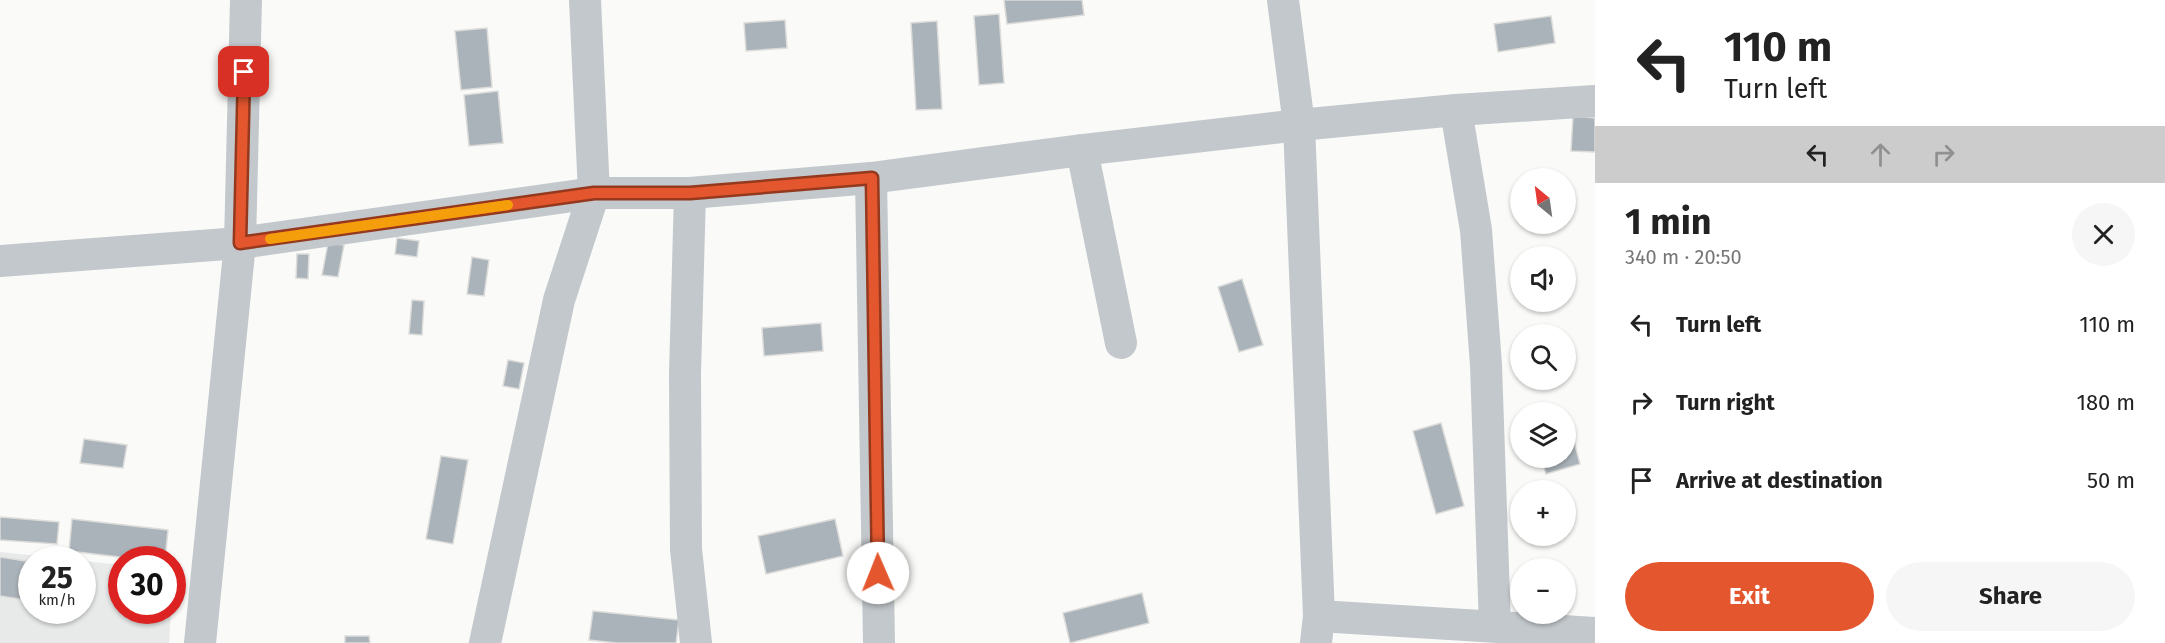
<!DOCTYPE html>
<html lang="en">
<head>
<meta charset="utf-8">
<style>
	:root { --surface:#fff; --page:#f6f6f6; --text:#222; --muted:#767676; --accent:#e4572e }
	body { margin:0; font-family:"Fira Sans",sans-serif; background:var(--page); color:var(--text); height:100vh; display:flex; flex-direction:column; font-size:22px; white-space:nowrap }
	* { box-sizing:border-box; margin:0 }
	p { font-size:20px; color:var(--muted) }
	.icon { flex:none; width:33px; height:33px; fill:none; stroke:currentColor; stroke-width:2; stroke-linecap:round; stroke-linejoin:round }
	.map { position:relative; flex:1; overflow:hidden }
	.drawer { display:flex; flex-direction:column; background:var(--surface); width:570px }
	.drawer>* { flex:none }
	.guide { background:#fff; color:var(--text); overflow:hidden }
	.needle { width:39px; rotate:331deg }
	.buttons { position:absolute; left:1510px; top:168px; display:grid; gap:12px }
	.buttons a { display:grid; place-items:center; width:66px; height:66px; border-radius:50%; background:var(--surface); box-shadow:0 2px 4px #0004; font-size:30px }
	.speed { position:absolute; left:18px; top:546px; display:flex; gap:12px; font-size:30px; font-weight:700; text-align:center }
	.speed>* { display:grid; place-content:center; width:78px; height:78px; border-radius:50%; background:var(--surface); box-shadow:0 2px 4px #0004; line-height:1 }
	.speed small { font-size:15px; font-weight:400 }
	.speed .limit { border:9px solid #d22; background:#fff; color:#111 }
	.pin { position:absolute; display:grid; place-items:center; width:51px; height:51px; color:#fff; margin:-26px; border-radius:12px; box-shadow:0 3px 9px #0006 }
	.me { position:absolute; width:66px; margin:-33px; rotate:359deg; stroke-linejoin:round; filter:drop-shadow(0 0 4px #0008) }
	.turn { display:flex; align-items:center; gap:21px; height:126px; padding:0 30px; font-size:27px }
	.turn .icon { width:78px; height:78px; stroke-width:2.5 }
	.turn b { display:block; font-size:42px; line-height:51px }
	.lanes { display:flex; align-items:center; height:57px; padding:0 30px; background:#0003; justify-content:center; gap:30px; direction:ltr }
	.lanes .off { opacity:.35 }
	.round { display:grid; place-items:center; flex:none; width:63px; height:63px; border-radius:32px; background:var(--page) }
	.summary { display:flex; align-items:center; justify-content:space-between; height:102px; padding:0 30px }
	h1 { font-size:36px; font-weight:700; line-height:45px }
	.button { display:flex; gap:12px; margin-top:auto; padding:12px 30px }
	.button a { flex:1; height:69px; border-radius:36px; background:var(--accent); color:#fff; font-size:24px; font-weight:700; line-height:69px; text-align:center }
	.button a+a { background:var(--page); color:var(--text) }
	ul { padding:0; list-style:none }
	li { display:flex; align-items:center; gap:18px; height:78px; padding:0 30px }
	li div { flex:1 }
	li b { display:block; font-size:22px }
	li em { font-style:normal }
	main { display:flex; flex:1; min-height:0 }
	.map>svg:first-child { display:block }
	.built { fill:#e8e9e9 }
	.building { fill:#aab3b9; stroke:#dcdcda; stroke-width:1.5 }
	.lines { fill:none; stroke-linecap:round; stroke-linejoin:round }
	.minor { stroke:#c3c8cc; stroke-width:32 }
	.route-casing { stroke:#94391e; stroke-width:15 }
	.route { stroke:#e4572e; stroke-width:10 }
	.slow { stroke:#f59e0b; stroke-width:10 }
</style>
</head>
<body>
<main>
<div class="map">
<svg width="1595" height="643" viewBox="0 0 1595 643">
	<rect width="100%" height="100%" fill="#fafaf8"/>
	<polygon class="built" points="0,552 68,559 32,560 32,610 82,610 83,561 121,565 122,610 171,611 169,643 0,643"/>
	<g class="building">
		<polygon points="1004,0 1082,0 1084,15 1007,24"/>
		<polygon points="999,14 1004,83 979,85 974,16"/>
		<polygon points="1551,16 1555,43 1498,52 1494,24"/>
		<polygon points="785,20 787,48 746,51 744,23"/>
		<polygon points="937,21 942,109 916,110 911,23"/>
		<polygon points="487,28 492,87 461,90 455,31"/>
		<polygon points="498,91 503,143 469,146 464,95"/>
		<polygon points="1573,116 1595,118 1595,152 1571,151"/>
		<polygon points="397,238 419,241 417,257 395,254"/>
		<polygon points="328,243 344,245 338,277 322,275"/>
		<polygon points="297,254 309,254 308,279 296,278"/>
		<polygon points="472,257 489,260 484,296 467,294"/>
		<polygon points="1242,279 1263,345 1239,352 1218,287"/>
		<polygon points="412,300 424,301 422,335 409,334"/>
		<polygon points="821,323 823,351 764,356 762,328"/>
		<polygon points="508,360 524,363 519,389 503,386"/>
		<polygon points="1569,422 1580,464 1546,474 1541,458 1566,458 1566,423"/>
		<polygon points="1441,423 1464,506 1436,514 1413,431"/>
		<polygon points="84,439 127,445 123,468 80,463"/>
		<polygon points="441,456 468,460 453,544 426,539"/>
		<polygon points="0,517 59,522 57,544 0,540"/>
		<polygon points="72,519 168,530 165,560 145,560 69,551"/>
		<polygon points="835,519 843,556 766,574 758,536"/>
		<polygon points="0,557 32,562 32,601 0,596"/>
		<polygon points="1142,593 1149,623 1070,643 1063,613"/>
		<polygon points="593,611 679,620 676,643 617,643 589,640"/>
		<polygon points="345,636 369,636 370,643 345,643"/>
	</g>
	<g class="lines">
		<g class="minor">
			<polyline points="1283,0 1299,125 1319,616 1316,643"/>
			<polyline points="1456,110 1476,230 1486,365 1495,626"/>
			<polyline points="1082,150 1121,343"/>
			<polyline points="871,178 879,643"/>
			<polyline points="690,193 685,374 686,549 696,643"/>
			<polyline points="0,261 240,243 594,193 690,193 871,178 1082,150 1299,125 1456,110 1595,101"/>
			<polyline points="1319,616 1595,633"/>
			<polyline points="200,643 240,243 246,0"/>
			<polyline points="485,643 559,300 594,193 585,0"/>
		</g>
	</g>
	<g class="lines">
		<defs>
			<polyline id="route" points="244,72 240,243 594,193 690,193 872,178 878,573"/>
		</defs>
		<use href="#route" class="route-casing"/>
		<use href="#route" class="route"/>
		<polyline class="slow" points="270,239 508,205"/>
	</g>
</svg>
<div class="buttons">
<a><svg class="needle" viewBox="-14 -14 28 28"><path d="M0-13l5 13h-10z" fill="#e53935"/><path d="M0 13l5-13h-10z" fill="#767676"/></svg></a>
<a><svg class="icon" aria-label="sound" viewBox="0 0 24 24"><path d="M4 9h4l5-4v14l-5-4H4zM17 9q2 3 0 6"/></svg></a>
<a><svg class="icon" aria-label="search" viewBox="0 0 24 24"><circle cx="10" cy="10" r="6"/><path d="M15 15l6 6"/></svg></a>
<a><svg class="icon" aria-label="layers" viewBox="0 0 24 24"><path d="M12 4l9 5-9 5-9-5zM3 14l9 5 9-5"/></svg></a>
<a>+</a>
<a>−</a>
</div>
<div class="speed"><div>25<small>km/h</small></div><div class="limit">30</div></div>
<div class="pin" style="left:244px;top:72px;background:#d93025"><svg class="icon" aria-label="arrive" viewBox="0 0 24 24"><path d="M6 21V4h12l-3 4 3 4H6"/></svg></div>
<svg class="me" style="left:878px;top:573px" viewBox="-20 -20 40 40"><circle r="19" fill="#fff"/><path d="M0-13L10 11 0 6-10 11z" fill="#e4572e"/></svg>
</div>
<section class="drawer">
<div class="guide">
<div class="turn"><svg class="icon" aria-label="left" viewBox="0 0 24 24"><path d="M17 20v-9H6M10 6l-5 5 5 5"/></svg><div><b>110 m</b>Turn left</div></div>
<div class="lanes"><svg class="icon" aria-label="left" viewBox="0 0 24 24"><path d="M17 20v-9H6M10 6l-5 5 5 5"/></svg><svg class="icon off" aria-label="ahead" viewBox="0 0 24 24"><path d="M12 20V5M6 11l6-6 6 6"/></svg><svg class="icon off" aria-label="right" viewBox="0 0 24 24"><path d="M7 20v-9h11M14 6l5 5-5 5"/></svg></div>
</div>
<div class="summary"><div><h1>1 min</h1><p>340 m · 20:50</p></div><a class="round"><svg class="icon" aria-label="close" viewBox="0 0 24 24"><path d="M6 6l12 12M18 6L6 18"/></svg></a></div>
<ul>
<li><svg class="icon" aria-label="left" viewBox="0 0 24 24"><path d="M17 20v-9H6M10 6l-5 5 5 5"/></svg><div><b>Turn left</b></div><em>110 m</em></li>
<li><svg class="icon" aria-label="right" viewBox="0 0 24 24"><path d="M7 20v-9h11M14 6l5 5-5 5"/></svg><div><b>Turn right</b></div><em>180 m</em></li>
<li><svg class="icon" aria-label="arrive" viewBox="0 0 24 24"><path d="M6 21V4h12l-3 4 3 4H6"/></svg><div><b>Arrive at destination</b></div><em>50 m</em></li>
</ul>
<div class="button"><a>Exit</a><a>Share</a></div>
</section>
</main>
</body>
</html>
